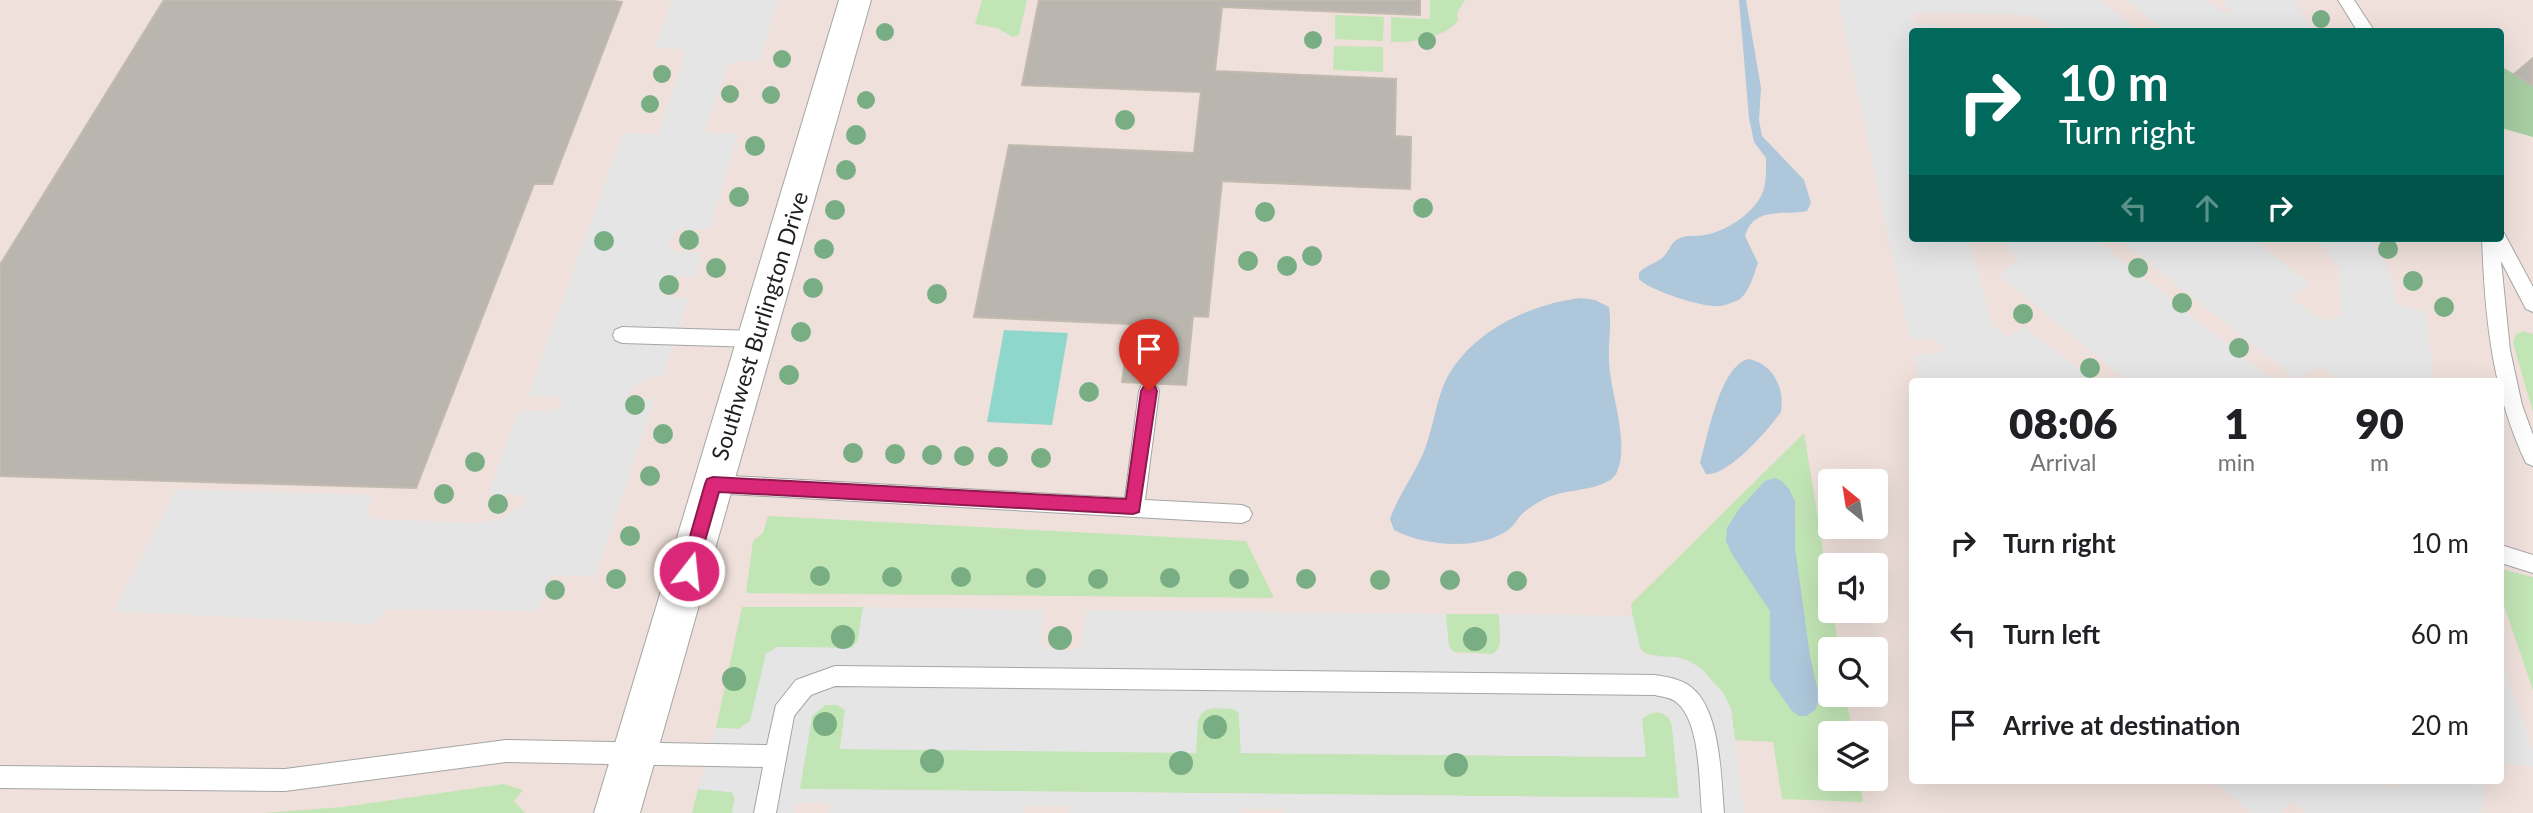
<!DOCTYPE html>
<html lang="en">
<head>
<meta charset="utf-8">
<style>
	:root { --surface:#fff; --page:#f2f2f2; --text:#202124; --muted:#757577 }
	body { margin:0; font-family:Lato,sans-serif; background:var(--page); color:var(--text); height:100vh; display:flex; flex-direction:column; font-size:26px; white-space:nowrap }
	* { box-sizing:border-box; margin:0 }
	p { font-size:23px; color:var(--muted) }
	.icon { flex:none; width:38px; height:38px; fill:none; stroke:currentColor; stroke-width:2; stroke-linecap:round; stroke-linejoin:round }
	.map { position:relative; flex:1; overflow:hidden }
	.panel { position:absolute; left:1909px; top:378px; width:595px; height:406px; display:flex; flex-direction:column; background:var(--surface); border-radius:7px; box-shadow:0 7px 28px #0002 }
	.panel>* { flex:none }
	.banner { position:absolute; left:1909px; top:28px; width:595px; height:214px; border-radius:7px; box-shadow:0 7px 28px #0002; background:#00695c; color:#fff; overflow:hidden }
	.needle { width:46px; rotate:330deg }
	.buttons { position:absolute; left:1818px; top:469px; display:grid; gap:14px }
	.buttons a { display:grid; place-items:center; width:70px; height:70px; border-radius:7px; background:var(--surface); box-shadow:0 7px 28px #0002; font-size:35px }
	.pin { position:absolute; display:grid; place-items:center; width:60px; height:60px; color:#fff; margin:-72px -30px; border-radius:50% 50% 50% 0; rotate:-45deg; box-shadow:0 0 7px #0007 }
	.pin .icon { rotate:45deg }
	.me { position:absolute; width:77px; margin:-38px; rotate:16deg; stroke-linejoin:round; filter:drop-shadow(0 0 5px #0008) }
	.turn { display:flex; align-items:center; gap:24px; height:147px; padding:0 35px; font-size:32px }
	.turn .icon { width:91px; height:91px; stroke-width:2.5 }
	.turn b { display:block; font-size:49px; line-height:60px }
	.lanes { display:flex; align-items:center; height:66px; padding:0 35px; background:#0003; justify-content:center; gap:35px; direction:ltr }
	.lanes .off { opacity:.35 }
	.eta { display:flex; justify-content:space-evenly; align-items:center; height:119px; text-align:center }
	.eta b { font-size:42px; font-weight:800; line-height:49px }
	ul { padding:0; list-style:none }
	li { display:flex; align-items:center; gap:21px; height:91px; padding:0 35px }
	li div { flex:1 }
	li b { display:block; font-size:26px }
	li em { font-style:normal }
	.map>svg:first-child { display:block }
	.commercial { fill:#efe0db; fill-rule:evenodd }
	.grass { fill:#c2e5b5 }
	.forest { fill:#a6cca2 }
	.pitch { fill:#90d7cb }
	.parking { fill:#e5e5e5; fill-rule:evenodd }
	.water { fill:#aec7da }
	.building { fill:#bab6af; stroke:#c1baad; stroke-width:2 }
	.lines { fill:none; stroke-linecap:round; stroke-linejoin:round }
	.service-casing { stroke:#a5a5a5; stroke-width:2 }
	.minor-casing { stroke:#a5a5a5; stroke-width:2 }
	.service { fill:#fff; fill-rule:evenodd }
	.minor { fill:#fff; fill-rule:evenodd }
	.tree { fill:#79ae85 }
	.route { fill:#db2777; stroke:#8e194d; stroke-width:2 }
	.labels { text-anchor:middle; stroke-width:5; stroke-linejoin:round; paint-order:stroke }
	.street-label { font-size:23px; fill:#212121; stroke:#fff }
</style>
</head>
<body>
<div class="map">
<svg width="2533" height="813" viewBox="0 0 2533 813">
	<rect width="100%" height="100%" fill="#f1f0e9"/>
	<path class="commercial" d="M 0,0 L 2533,0 L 2533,813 L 0,813 ZM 1913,32 L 2501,32 L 2501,238 L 1913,238 ZM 1913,382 L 2501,382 L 2501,780 L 1913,780 ZM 1830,481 L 1876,481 L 1876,527 L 1830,527 ZM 1830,565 L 1876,565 L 1876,611 L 1830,611 ZM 1830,649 L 1876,649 L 1876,695 L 1830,695 ZM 1830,733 L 1876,733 L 1876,779 L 1830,779 Z"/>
	<g class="grass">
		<polygon points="982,0 1027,0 1019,35 1013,37 997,28 975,24"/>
		<path d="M 1430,0 L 1465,0 L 1457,13 L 1458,20 C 1446,38 1410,43 1391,42 L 1391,17 L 1430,19 Z"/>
		<polygon points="1335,15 1384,17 1383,41 1335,39"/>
		<polygon points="1334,46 1383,47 1383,72 1333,70"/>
		<polygon points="2523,331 2533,334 2533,412 2513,343 2516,334"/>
		<path d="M 1804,433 L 1839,649 L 1830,649 L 1830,695 L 1846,695 L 1852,733 L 1830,733 L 1830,779 L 1860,779 L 1863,802 L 1782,799 L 1773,742 L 1735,740 L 1731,709 L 1657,655 C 1632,658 1634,623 1631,604 Z"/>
		<polygon points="768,516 1246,541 1274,598 746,593 753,541 763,533"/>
		<polygon points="2501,569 2533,577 2533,690 2501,597"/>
		<polygon points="742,607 863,607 858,640 852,648 775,647 750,721 739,729 716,728"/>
		<path d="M 1446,614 L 1499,614 C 1499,628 1505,646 1493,654 L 1453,652 L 1447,642 Z"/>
		<path d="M 825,705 L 837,705 L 845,710 L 840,749 L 1196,752 C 1197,734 1192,707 1217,708 C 1225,708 1233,707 1239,713 L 1241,753 L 1645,757 L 1642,719 C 1653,709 1667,710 1672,725 L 1679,798 L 799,789 L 812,716 Z"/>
		<polygon points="504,784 523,790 514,801 525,813 263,813 343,807"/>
		<polygon points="698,789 732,792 735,798 732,813 692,813"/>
	</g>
	<polygon class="forest" points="2501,66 2533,86 2533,137 2501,128"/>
	<polygon class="pitch" points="1004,330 1068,333 1052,425 987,422"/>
	<g class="parking">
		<polygon points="672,0 778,0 760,61 736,61 729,64 705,128 708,133 738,133 710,229 679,229 672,235 669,247 672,251 703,253 695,277 663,277 657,283 660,292 664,296 689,298 663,376 646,378 630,390 631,397 655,399 595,577 556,575 550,577 539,611 388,609 372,624 114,611 176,489 374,495 368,510 369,516 374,519 478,523 504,518 525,502 526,498 522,495 488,494 519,410 554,411 563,404 559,397 528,396 623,133 658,134 685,55 681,49 654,48"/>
		<polygon points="1838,0 2100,0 2140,31 2058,31 2045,20 2025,15 1920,12 1911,16 1918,24 1945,26 1946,31 1913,32 1913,238 1969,238 1993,327 2008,337 2024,326 2095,381 1920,381 1914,355 1941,353 1944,346 1933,339 1910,339"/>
		<polygon points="2127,0 2206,0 2227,14 2229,10 2223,0 2294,0 2314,31 2165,31"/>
		<polygon points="1997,238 2094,238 2274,381 2127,381 1999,275 2018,259"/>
		<polygon points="2117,238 2252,238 2310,284 2294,295 2295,301 2316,316 2328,320 2336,319 2341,313 2339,268 2315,238 2372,238 2391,275 2396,304 2426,312 2434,381 2340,381 2324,369 2317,367 2298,380"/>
		<path d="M 863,607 L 1044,610 L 1041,640 L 1043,645 L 1050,650 L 1072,650 L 1081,645 L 1086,610 L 1446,614 L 1449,648 L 1457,654 L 1493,654 L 1501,647 L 1499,614 L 1633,616 L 1641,652 L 1648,656 L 1677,657 L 1689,661 L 1702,669 L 1724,694 L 1731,709 L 1744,813 L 1285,813 L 1285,809 L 1242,809 L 1241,813 L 1069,813 L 1070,806 L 1025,806 L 1024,813 L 829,813 L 830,803 L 797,803 L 794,813 L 732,813 L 735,798 L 732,792 L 698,789 L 716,728 L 739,729 L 750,721 L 766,653 L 779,647 L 852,648 L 858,640 ZM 825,705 L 838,705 L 845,710 L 840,749 L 1196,753 L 1198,718 L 1201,713 L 1210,708 L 1235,709 L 1239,713 L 1241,753 L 1646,757 L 1642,719 L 1652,712 L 1661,712 L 1670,719 L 1672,725 L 1679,798 L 800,789 L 812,716 Z"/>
		<polygon points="2501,658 2533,751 2533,767 2501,763"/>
		<polygon points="2361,780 2389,787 2408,781 2484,781 2484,802 2481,813 2306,813 2291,801 2281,813 2251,813 2214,781"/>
	</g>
	<g class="water">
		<path d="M 1739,0 L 1746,0 L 1761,88 L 1759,120 L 1762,136 L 1804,180 L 1811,203 L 1807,211 C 1785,216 1754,205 1745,236 L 1758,263 C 1754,274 1750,290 1741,298 C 1738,301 1726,305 1721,306 C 1704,308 1650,291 1639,279 L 1639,273 C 1646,264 1658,264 1665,255 C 1670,249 1671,243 1678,239 C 1687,234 1696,237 1705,235 C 1726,231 1751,215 1761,196 C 1767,185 1766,170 1766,158 L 1754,142 L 1749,118 Z"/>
		<path d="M 1581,298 L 1595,300 L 1609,307 C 1612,325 1608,343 1609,361 C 1610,392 1630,442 1617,472 C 1609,490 1571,489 1554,495 C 1542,499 1531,506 1522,514 C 1517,519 1514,526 1508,530 C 1479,551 1424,546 1394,530 L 1390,519 C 1399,493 1417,472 1426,446 C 1433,426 1436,404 1444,384 C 1467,333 1529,304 1581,298 Z"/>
		<path d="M 1749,359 C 1773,364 1785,388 1781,412 C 1768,430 1728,477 1706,474 L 1700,463 C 1708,436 1720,365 1749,359 Z"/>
		<polygon points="1775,478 1782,481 1789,489 1795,501 1795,547 1810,656 1819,696 1816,709 1806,716 1799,716 1792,711 1770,680 1770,611 1733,556 1726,541 1727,528 1739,509 1765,481"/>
	</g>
	<g class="building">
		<polygon points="164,0 607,0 622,2 552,184 534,184 416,488 0,476 0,265"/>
		<polygon points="1039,0 1420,0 1420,15 1222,7 1215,71 1396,79 1395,136 1411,137 1410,189 1222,181 1208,317 1193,316 1186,385 1122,382 1130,324 974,317 1009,145 1194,153 1201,92 1022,85"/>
		<polygon points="2533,58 2533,86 2514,74"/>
	</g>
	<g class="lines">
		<defs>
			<g id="service">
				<polygon points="2338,0 2354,0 2375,32 2358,32"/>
				<path d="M 2501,232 L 2504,233 L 2533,287 L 2533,312 L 2526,309 L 2501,261 L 2510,350 L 2522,405 L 2533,435 L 2533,466 L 2526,463 C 2492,391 2485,319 2482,238 L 2501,238 Z"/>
				<polygon points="622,327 756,331 763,333 765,339 763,345 756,347 622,343 615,340 613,335 615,330"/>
				<polygon points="1149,383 1156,385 1159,391 1145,500 1242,505 1249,508 1252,514 1249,520 1242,523 713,493 706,490 703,484 706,478 713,475 1125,498 1139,391 1142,385"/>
				<polygon points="2501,545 2533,555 2533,573 2501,563"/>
				<path d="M 835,666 L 1655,675 C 1667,677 1681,679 1691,687 C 1721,710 1721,779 1724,813 L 1702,813 C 1699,784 1701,721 1676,702 C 1670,697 1662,697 1655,695 L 835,686 L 811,695 L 794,716 L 776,813 L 754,813 L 763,767 L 506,762 L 285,791 L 0,788 L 0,766 L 285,769 L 506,740 L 767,745 L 776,705 L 796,680 Z"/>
			</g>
			<polygon id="minor" points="839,0 871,0 640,813 594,813"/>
		</defs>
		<use href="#service" class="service-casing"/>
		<use href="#minor" class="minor-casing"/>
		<use href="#service" class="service"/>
		<use href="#minor" class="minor"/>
	</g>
	<g class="tree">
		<circle cx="2321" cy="19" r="9"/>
		<circle cx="885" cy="32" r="9"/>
		<circle cx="1313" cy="40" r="9"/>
		<circle cx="1427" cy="41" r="9"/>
		<circle cx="782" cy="59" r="9"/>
		<circle cx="662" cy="74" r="9"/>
		<circle cx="730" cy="94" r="9"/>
		<circle cx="771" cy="95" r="9"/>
		<circle cx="866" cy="100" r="9"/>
		<circle cx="650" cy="104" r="9"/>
		<circle cx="1125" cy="120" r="10"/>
		<circle cx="856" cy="135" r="10"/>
		<circle cx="755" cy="146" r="10"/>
		<circle cx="846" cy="170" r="10"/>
		<circle cx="739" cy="197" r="10"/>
		<circle cx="1423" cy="208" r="10"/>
		<circle cx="835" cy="210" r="10"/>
		<circle cx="1265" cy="212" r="10"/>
		<circle cx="689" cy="240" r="10"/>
		<circle cx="604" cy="241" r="10"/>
		<circle cx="824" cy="249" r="10"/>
		<circle cx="2388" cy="249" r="10"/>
		<circle cx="1312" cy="256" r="10"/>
		<circle cx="1248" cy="261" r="10"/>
		<circle cx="1287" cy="266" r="10"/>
		<circle cx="716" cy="268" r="10"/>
		<circle cx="2138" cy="268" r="10"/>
		<circle cx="2413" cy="281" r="10"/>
		<circle cx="669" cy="285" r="10"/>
		<circle cx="813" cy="288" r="10"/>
		<circle cx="937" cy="294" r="10"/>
		<circle cx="2182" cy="303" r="10"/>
		<circle cx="2444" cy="307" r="10"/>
		<circle cx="2023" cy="314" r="10"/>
		<circle cx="801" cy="332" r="10"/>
		<circle cx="2239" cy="348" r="10"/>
		<circle cx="2090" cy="368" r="10"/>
		<circle cx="789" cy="375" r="10"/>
		<circle cx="1089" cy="392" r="10"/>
		<circle cx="635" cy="405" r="10"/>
		<circle cx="663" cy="434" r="10"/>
		<circle cx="853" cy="453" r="10"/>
		<circle cx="895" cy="454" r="10"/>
		<circle cx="932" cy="455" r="10"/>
		<circle cx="964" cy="456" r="10"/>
		<circle cx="998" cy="457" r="10"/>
		<circle cx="1041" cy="458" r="10"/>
		<circle cx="475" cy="462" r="10"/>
		<circle cx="650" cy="476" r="10"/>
		<circle cx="444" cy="494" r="10"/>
		<circle cx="498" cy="504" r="10"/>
		<circle cx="630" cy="536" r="10"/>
		<circle cx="820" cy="576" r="10"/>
		<circle cx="892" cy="577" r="10"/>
		<circle cx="961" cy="577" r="10"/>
		<circle cx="1036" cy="578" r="10"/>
		<circle cx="1170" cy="578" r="10"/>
		<circle cx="616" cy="579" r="10"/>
		<circle cx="1098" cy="579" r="10"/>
		<circle cx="1239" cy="579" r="10"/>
		<circle cx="1306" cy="579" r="10"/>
		<circle cx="1380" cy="580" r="10"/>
		<circle cx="1450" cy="580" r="10"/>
		<circle cx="1517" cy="581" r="10"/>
		<circle cx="555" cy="590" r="10"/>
		<circle cx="843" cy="637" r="12"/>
		<circle cx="1060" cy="638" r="12"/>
		<circle cx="1475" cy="639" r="12"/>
		<circle cx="734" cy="679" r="12"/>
		<circle cx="825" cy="724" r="12"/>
		<circle cx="1215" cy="727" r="12"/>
		<circle cx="932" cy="761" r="12"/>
		<circle cx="1181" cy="763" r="12"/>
		<circle cx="1456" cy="765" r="12"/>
	</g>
	<polygon class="route" points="1149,384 1155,386 1157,391 1139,512 1133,514 719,492 695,576 689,579 683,576 680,571 705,484 707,479 713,477 1126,499 1141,391 1144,386"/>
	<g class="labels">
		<g class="street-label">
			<text transform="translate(760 326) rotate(-73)" y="8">Southwest Burlington Drive</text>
		</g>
	</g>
</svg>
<div class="buttons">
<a><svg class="needle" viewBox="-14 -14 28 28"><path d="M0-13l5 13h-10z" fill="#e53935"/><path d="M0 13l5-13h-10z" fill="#757577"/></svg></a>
<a><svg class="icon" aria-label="sound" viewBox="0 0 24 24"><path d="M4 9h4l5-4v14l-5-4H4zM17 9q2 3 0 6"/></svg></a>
<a><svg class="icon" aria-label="search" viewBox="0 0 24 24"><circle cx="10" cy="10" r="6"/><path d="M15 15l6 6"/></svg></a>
<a><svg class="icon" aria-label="layers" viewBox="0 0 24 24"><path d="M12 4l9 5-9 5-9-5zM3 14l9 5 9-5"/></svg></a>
</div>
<div class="pin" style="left:1149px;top:391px;background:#d93025"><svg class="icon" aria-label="arrive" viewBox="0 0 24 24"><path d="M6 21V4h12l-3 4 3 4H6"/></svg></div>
<svg class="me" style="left:689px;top:571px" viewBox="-20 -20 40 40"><circle r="17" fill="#db2777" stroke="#fff" stroke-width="3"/><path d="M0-11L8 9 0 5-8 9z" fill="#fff"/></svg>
<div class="banner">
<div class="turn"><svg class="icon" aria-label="right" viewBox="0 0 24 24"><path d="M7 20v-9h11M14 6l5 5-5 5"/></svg><div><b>10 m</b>Turn right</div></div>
<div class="lanes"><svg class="icon off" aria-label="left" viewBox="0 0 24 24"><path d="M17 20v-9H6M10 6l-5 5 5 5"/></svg><svg class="icon off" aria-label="ahead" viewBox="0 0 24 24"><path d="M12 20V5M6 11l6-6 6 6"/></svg><svg class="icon" aria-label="right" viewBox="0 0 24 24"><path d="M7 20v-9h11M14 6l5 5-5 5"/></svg></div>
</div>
<section class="panel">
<div class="eta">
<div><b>08:06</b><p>Arrival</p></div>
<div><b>1</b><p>min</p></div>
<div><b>90</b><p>m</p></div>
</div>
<ul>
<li><svg class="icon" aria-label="right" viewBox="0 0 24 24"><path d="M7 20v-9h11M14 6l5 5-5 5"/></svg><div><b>Turn right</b></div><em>10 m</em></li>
<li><svg class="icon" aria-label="left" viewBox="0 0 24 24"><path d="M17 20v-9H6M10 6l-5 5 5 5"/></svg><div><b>Turn left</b></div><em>60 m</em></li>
<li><svg class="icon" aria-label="arrive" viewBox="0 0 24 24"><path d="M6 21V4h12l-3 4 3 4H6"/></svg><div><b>Arrive at destination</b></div><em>20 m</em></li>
</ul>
</section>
</div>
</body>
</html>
